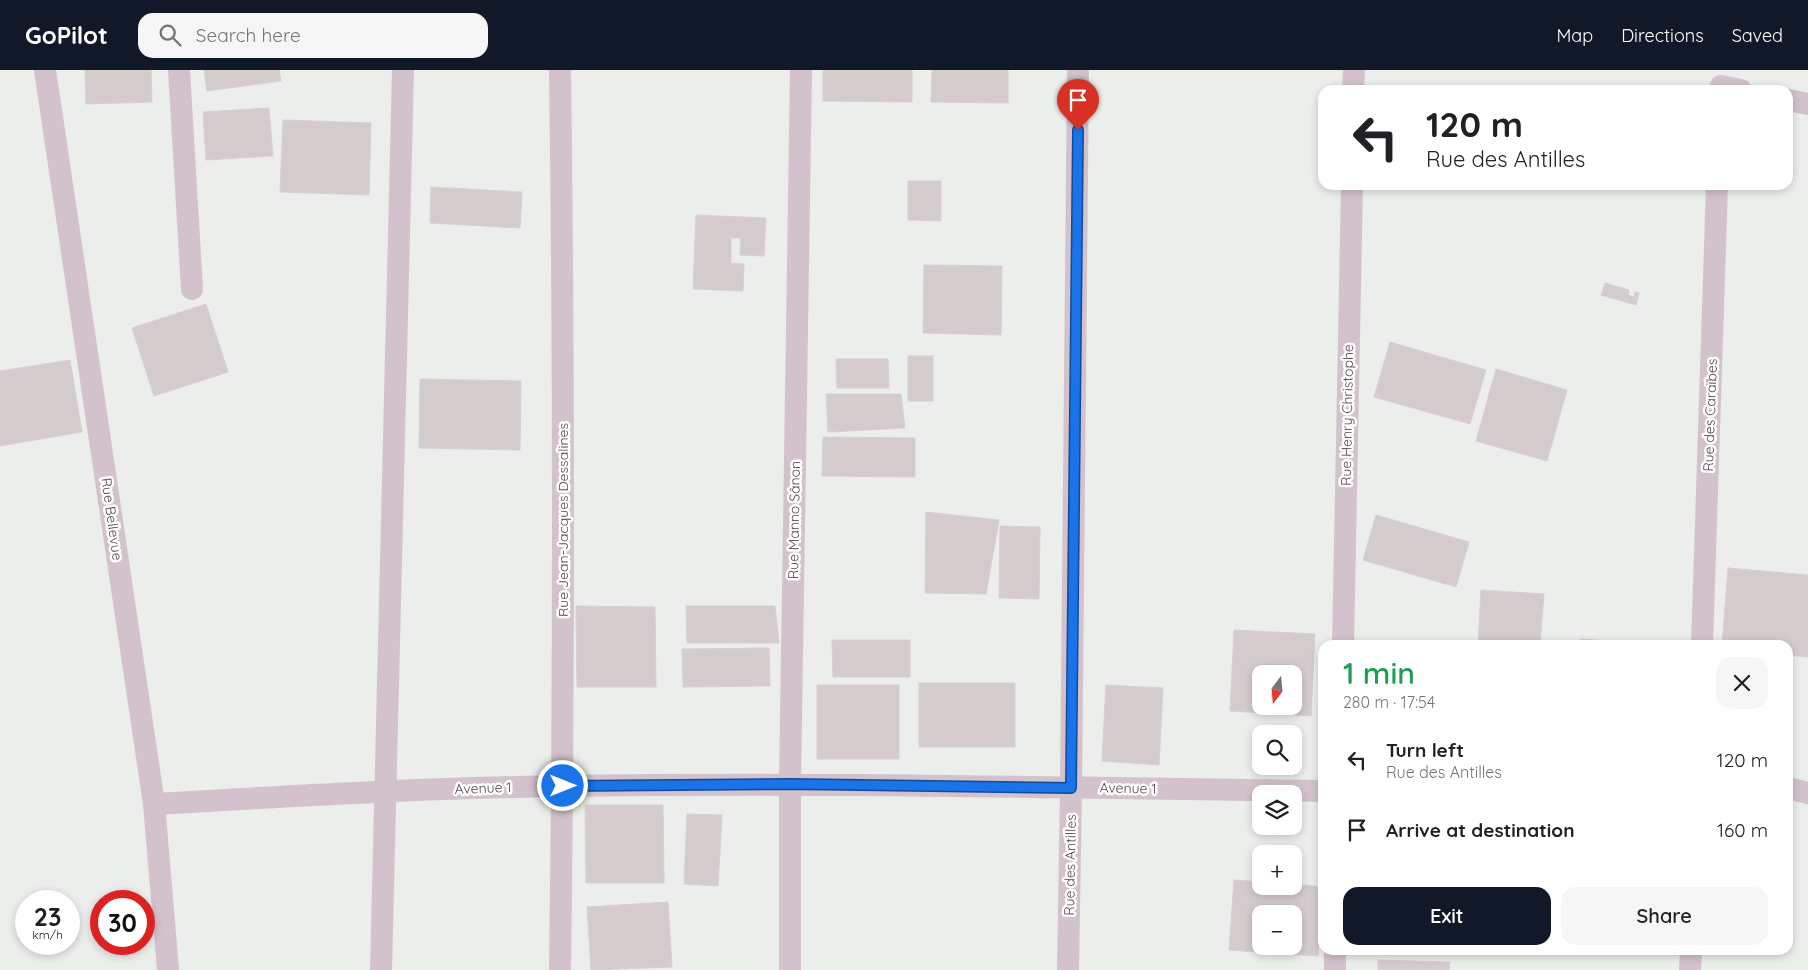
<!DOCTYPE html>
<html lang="en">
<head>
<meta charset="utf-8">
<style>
	:root { --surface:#fff; --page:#f6f6f6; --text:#202124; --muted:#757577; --accent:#111827 }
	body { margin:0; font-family:Quicksand,sans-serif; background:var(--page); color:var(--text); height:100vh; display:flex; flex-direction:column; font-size:19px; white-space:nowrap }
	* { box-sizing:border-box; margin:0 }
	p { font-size:16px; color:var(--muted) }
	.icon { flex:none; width:28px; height:28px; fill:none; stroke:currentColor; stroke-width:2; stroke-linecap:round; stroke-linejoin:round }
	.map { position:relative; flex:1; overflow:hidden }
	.sheet { position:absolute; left:1318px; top:570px; width:475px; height:315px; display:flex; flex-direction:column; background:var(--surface); border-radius:15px; box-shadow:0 2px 8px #0003 }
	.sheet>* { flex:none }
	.banner { position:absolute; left:1318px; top:15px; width:475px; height:105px; border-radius:15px; box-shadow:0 2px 8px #0003; background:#fff; color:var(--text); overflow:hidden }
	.needle { width:32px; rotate:196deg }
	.fabs { position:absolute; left:1252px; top:595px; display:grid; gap:10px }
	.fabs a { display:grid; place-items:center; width:50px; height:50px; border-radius:10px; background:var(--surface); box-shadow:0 2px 8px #0003; font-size:25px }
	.speed { position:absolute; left:15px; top:820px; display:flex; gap:10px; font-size:25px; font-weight:700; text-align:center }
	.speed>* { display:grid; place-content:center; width:65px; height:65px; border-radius:50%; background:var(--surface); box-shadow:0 2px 8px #0003; line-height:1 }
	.speed small { font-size:12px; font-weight:400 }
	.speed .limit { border:8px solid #d22; background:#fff; color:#111 }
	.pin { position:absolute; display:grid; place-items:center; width:42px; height:42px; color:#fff; margin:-51px -21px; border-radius:50% 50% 50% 0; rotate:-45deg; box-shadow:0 0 5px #0007 }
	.pin .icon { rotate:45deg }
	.me { position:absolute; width:55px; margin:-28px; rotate:90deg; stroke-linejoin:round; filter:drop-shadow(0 0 4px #0008) }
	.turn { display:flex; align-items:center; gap:18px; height:105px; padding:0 25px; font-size:22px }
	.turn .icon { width:65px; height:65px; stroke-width:2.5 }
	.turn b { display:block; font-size:35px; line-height:42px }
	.round { display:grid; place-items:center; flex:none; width:52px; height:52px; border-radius:15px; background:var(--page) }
	.headline { display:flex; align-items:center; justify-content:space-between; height:85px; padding:0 25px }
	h1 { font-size:30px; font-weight:600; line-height:38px; color:#1e9e55 }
	.button { display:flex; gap:10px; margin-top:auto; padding:10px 25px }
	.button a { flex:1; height:58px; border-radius:15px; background:var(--accent); color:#fff; font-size:20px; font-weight:600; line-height:58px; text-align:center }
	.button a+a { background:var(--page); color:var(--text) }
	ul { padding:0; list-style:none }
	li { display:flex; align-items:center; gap:15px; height:70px; padding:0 25px }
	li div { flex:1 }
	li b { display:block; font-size:19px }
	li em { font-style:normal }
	header { display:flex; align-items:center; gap:30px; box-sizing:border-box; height:70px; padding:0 25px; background:var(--accent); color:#fff }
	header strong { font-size:24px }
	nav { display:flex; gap:28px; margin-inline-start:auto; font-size:18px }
	.search { width:350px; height:45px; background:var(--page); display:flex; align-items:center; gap:12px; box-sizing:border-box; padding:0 18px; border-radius:15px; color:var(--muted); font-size:19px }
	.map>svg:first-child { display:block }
	.building { fill:#d4cbcd; stroke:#d7cfd2; fill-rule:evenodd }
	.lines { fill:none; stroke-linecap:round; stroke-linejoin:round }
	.street { stroke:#d3c2cb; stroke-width:22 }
	.route-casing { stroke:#114b97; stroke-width:12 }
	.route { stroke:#1a73e8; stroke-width:9 }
	.labels { text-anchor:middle; stroke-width:5; stroke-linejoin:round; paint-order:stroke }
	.street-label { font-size:14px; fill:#58454e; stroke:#fff }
</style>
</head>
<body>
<header>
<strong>GoPilot</strong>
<div class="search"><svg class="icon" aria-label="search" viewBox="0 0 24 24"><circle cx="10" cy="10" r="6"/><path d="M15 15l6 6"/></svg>Search here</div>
<nav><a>Map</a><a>Directions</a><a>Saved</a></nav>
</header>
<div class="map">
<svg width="1808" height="900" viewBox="0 0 1808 900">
	<rect width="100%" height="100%" fill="#ebeeeb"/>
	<g class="building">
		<polygon points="85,0 151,0 152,32 86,34"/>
		<polygon points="204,0 279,0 281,11 207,21"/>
		<polygon points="823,0 912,0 912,32 823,31"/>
		<polygon points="932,0 1008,0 1008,33 931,32"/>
		<polygon points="269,38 273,86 206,90 203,42"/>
		<polygon points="283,50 371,53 369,125 280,122"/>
		<polygon points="908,111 941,111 941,151 908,150"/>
		<polygon points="431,117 522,122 520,158 430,153"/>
		<polygon points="696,145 766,148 764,186 740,185 741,168 731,168 731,193 744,194 743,221 693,219"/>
		<polygon points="924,195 1002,196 1001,265 923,263"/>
		<polygon points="1605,213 1629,220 1628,225 1634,227 1635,222 1639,223 1636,235 1601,225"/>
		<polygon points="206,234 228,302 154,326 132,258"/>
		<polygon points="1390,272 1486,300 1470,354 1374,327"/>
		<rect x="908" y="286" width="25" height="45"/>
		<polygon points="836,289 888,289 889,318 837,318"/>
		<polygon points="70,290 82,362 0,376 0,301"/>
		<polygon points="1496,299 1567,320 1547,391 1476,371"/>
		<polygon points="420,309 521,311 520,380 419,378"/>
		<polygon points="826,324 901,324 905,358 828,362"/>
		<polygon points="823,367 915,368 915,407 822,406"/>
		<polygon points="926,442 999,450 986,524 925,523"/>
		<polygon points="1376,445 1469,472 1456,517 1363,490"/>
		<polygon points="1000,456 1040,457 1039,529 999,528"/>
		<polygon points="1728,498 1808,505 1808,587 1788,585 1788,575 1722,575"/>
		<polygon points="1481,520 1544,524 1540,575 1478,575"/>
		<polygon points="576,536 655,537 656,617 577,617"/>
		<polygon points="686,536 775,536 779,573 687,573"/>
		<path d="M 1234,560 L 1315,564 L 1311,646 L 1230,641 ZM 1261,604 L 1294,604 L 1294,636 L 1261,636 Z"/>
		<polygon points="1580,569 1657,574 1657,575 1580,575"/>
		<polygon points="832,570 910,570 910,607 833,607"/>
		<polygon points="769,578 770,616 683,617 682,579"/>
		<rect x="919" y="613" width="96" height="64"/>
		<rect x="817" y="615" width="82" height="74"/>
		<polygon points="1106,615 1163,618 1159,695 1102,691"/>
		<polygon points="585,735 663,735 664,813 586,813"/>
		<polygon points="687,744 722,745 718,816 684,814"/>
		<path d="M 1234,810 L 1261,812 L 1261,816 L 1294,816 L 1294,814 L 1322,817 L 1318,886 L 1229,880 ZM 1261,844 L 1294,844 L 1294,876 L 1261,876 Z"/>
		<polygon points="668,832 672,897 591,900 587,837"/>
		<polygon points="1378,890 1450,892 1449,900 1378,900"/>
	</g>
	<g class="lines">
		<g class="street">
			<polyline points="45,0 154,734 168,900"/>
			<polyline points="179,0 192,219"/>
			<path d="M 560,0 C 564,300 564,600 560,900"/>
			<polyline points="1721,16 1741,20"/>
			<polyline points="1353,20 1354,0"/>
			<polyline points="1788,30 1808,34"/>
			<polyline points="1343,575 1352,115"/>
			<polyline points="1702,575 1717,115"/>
			<polyline points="1788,718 1808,723"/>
			<path d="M 154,734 C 291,726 428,718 565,716 C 817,712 1070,718 1322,721"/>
			<polyline points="381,900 403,0"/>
			<polyline points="790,900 790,714 801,0"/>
			<polyline points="1068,900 1071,718 1078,0"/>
			<polyline points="1335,900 1335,880"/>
			<polyline points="1690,900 1691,880"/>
		</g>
	</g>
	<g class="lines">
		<defs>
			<polyline id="route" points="563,716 790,714 1071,718 1078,60"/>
		</defs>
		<use href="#route" class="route-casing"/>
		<use href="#route" class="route"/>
	</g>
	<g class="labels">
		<g class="street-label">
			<text transform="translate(1347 345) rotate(-89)" y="5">Rue Henry Christophe</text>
			<text transform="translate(1710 345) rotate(-88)" y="5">Rue des Caraïbes</text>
			<text transform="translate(112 449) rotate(82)" y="5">Rue Bellevue</text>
			<text transform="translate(563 450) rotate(-90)" y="5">Rue Jean-Jacques Dessalines</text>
			<text transform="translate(794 450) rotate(-89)" y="5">Rue Manno Sânon</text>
			<text transform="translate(483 718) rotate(-2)" y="5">Avenue 1</text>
			<text transform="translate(1128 718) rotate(1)" y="5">Avenue 1</text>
			<text transform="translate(1070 795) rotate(-89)" y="5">Rue des Antilles</text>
		</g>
	</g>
</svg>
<div class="fabs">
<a><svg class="needle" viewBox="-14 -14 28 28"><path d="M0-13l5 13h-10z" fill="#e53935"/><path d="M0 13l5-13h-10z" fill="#757577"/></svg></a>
<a><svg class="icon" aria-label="search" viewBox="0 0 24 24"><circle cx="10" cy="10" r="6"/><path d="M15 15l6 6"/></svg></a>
<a><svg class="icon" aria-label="layers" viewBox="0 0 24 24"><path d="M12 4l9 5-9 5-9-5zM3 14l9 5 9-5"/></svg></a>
<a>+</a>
<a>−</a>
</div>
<div class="speed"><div>23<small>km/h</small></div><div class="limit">30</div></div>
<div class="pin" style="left:1078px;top:60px;background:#d93025"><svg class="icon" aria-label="arrive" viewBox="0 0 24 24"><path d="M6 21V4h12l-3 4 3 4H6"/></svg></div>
<svg class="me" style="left:563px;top:716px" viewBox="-20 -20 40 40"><circle r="17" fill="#1a73e8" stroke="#fff" stroke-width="3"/><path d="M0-11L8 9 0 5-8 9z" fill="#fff"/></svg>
<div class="banner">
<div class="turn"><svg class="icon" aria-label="left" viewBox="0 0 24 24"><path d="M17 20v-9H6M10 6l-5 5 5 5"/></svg><div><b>120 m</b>Rue des Antilles</div></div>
</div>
<section class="sheet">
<div class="headline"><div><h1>1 min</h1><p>280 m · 17:54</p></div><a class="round"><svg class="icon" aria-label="close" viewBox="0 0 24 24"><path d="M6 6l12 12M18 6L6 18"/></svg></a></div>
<ul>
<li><svg class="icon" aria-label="left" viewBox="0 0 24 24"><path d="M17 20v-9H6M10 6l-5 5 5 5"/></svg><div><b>Turn left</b><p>Rue des Antilles</p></div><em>120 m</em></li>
<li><svg class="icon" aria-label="arrive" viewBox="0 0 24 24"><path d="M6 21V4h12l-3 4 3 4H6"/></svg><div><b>Arrive at destination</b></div><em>160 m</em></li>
</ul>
<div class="button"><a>Exit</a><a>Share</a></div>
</section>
</div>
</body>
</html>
